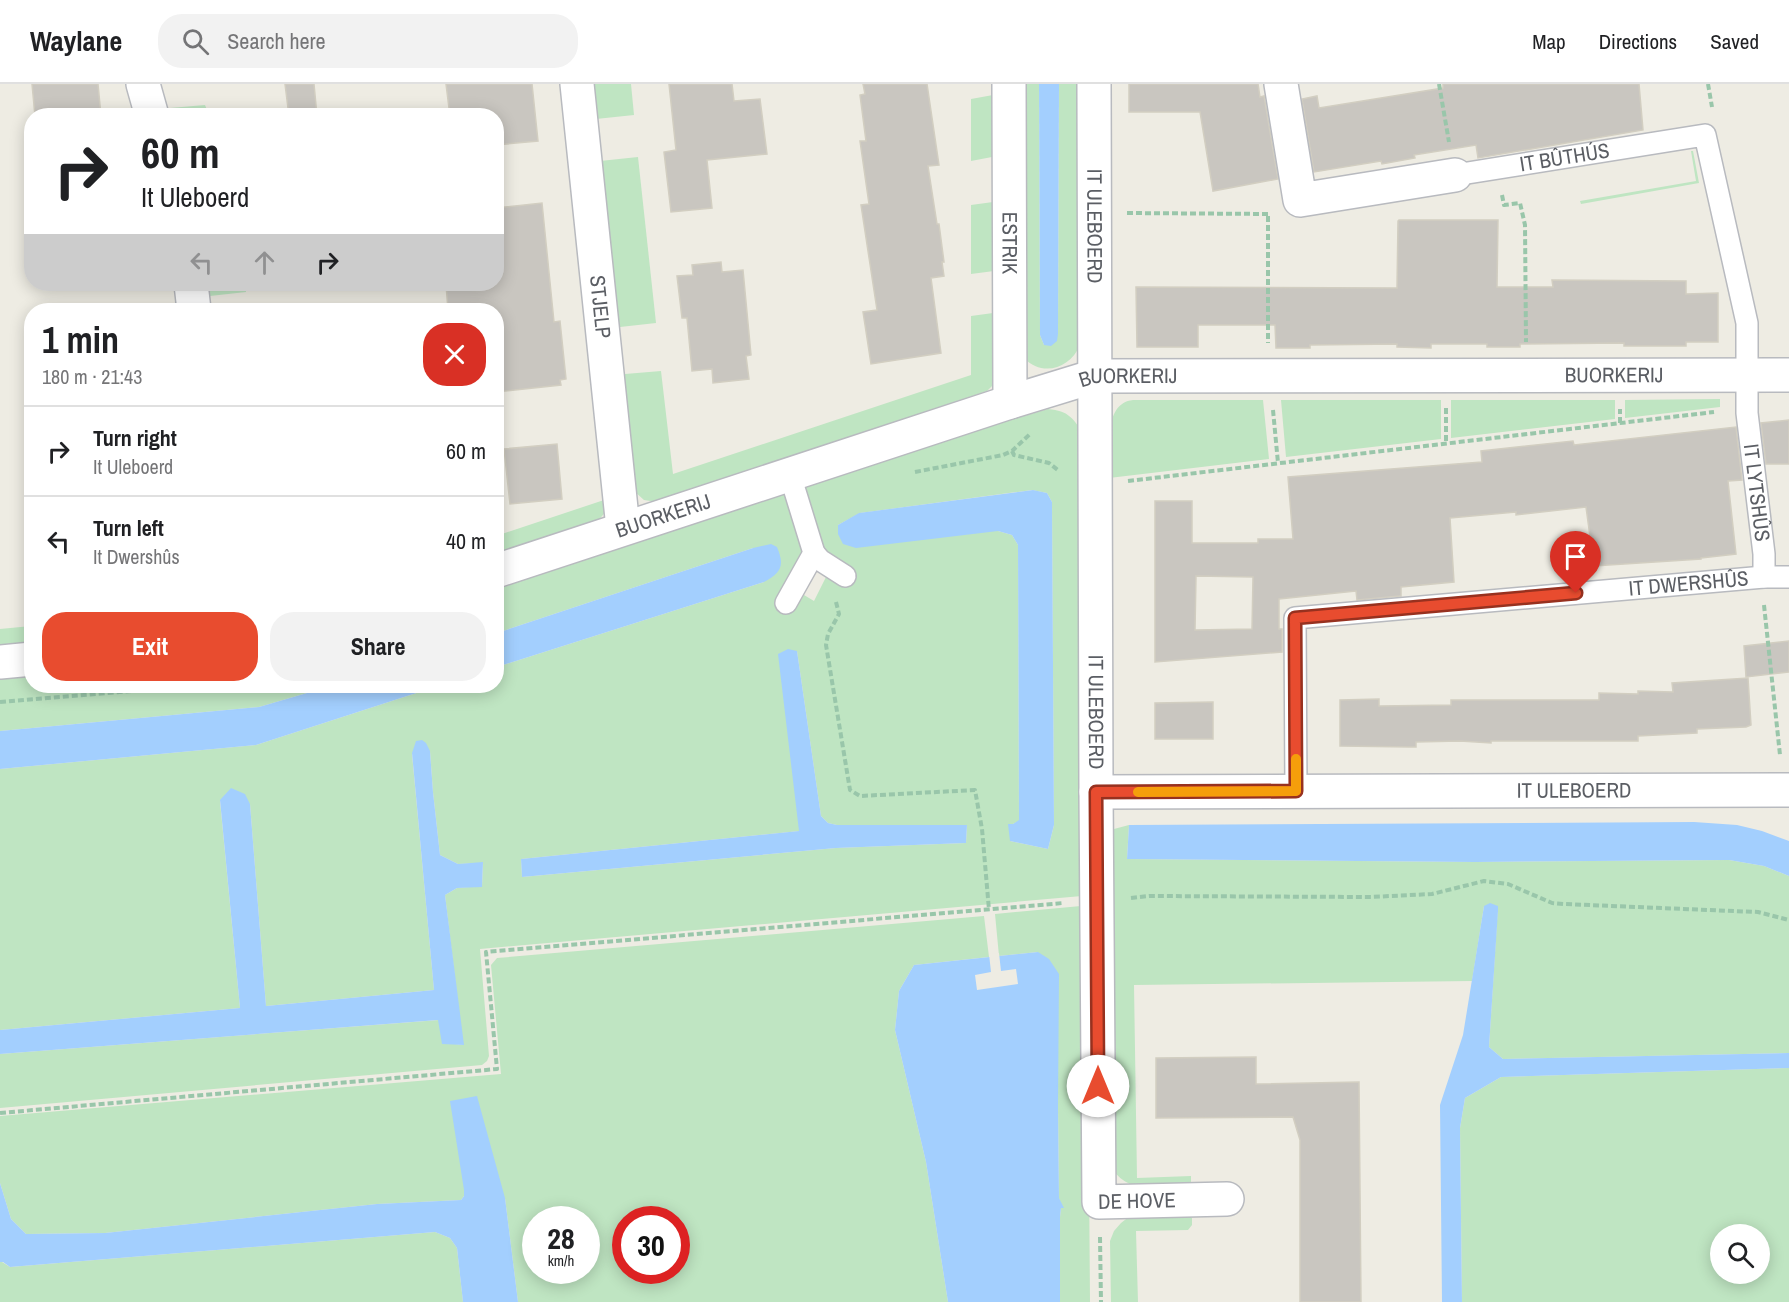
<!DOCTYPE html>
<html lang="en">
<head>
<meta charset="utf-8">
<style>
	:root { --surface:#fff; --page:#f2f2f2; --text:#202124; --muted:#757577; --line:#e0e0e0; --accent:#e84c2f }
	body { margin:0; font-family:"Archivo Narrow",sans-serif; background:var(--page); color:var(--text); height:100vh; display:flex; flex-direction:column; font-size:22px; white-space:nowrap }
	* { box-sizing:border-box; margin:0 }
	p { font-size:20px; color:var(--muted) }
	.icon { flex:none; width:33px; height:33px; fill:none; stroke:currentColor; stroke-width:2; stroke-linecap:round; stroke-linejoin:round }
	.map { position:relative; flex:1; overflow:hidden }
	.sheet { position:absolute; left:24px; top:219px; width:480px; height:390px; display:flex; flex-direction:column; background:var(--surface); border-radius:24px; box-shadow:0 3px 15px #0003 }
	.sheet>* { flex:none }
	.top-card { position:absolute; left:24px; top:24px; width:480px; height:183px; border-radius:24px; box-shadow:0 3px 15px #0003; background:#fff; color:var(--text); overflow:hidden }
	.tools { position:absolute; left:1710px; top:1140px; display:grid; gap:12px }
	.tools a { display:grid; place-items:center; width:60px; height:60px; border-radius:50%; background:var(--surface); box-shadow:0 3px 15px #0003; font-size:30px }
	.speed { position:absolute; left:522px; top:1122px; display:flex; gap:12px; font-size:30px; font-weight:700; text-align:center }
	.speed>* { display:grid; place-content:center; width:78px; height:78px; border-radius:50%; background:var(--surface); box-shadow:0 3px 15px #0003; line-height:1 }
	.speed small { font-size:15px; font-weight:400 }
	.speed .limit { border:9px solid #d22; background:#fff; color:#111 }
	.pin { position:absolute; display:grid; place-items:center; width:51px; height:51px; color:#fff; margin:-62px -26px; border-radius:50% 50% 50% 0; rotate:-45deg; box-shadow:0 0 6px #0007 }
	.pin .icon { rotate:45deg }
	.me { position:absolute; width:66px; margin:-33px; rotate:0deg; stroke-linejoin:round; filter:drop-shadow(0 0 4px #0008) }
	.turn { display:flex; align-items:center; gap:21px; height:126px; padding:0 18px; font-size:27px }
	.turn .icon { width:78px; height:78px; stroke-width:2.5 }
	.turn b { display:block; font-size:42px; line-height:51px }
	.lanes { display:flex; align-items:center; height:57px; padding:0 18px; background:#0003; justify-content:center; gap:30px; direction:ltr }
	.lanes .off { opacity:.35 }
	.round { display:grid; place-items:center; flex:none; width:63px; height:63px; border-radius:24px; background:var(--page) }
	.head { display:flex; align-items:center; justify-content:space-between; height:102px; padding:0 18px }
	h1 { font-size:36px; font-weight:700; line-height:45px }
	.action { display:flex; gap:12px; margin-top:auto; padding:12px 18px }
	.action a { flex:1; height:69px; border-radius:24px; background:var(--accent); color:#fff; font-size:24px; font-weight:700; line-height:69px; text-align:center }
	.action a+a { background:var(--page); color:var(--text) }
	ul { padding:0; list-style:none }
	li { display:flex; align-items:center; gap:18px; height:90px; padding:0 18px; border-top:2px solid var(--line) }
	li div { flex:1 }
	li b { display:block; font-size:22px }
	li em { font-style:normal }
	header { display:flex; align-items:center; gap:36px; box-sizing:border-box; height:84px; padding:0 30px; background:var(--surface); border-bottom:2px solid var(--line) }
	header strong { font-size:28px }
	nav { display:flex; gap:33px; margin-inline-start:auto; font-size:21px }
	.search { width:420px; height:54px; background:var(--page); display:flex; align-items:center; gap:15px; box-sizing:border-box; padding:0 21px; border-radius:24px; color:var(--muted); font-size:22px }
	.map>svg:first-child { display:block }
	.green { fill:#bfe5c2; fill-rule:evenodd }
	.water { fill:#a3cffe }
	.pier { fill:#eeece3 }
	.building { fill:#c9c6c0; stroke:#d2cec1; stroke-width:1.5; fill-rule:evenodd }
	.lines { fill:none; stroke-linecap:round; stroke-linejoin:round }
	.service-casing { stroke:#b8babf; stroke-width:24 }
	.minor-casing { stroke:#b8babf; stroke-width:36 }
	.path { stroke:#99c6aa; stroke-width:4; stroke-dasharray:6 3; stroke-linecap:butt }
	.service { stroke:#fff; stroke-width:21 }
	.minor { stroke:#fff; stroke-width:33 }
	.route-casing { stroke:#97311f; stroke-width:15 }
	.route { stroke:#e84c2f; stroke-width:10 }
	.slow { stroke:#f59e0b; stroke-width:10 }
	.labels { text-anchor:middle; stroke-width:4.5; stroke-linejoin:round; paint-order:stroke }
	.street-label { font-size:21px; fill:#5b5e64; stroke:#fff }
</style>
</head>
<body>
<header>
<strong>Waylane</strong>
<div class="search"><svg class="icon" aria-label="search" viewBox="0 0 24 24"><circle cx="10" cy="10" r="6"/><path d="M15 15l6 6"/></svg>Search here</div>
<nav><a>Map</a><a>Directions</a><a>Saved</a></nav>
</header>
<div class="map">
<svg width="1789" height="1218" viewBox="0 0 1789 1218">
	<rect width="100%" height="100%" fill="#eeece3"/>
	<g class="green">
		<polygon points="589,0 631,0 634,31 596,35"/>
		<path d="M 1022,0 L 1039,0 L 1040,251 L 1044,261 L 1058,250 L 1059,0 L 1080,0 L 1080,261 C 1070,285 1042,293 1024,274 Z"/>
		<polygon points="993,11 997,68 992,73 971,77 971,15"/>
		<polygon points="205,21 209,31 166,31 165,29 170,24"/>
		<polygon points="1691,67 1693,67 1699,99 1581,120 1580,117 1696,97"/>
		<polygon points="638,73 656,239 620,243 614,239 600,77"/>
		<polygon points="993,118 994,187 971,190 971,121"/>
		<polygon points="203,200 245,200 246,208 210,212 204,207"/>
		<polygon points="993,229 998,234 996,298 987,307 657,418 644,416 634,407 620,296 625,290 661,287 673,390 971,291 971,232"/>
		<polygon points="1720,315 1720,323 1625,334 1625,316"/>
		<path d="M 1133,316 L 1263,316 L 1269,375 L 1109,394 C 1110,370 1102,319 1133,316 Z"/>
		<polygon points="1281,316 1441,316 1441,355 1286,373"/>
		<polygon points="1451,316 1615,316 1615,335 1451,354"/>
		<path d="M 1048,325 C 1069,327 1073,334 1084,351 L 1082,812 L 480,865 L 489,972 L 487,977 L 482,981 L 0,1024 L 0,970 L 439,936 L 455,960 L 463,961 L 445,811 L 457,804 L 482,802 L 483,779 L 458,780 L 440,771 L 433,708 L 430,667 L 412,670 L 434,906 L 266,922 L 250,720 L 220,717 L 240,924 L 0,946 L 0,685 L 256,661 L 438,602 L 496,602 L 497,583 L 764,498 L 753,464 L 497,549 L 497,505 L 788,409 L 804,462 L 803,470 L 775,518 L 793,528 L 804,511 L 814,517 L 831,483 L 825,470 L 803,404 L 975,346 ZM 1032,406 L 1047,409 L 1052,418 L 1054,741 L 1048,765 L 1010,757 L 1013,740 L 1019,737 L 1018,461 L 1012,451 L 998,447 L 838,441 L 860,429 ZM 797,567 L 821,732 L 828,739 L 837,741 L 967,741 L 966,759 L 836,764 L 522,793 L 521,775 L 800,747 Z"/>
		<polygon points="607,415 607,426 598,437 497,471 496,452"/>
		<polygon points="31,542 31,561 0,563 0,545"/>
		<polygon points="31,591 32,602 331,602 259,623 0,647 0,593"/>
		<path d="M 1129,741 L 1127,775 L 1475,778 L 1729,776 L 1764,782 L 1789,792 L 1789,969 L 1503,975 L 1489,963 L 1498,822 L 1484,822 L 1472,897 L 1134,901 L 1137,1094 L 1191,1092 L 1191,1100 C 1162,1102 1132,1113 1112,1085 L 1111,765 L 1114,745 Z"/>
		<polygon points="1081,822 1087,827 1090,1218 1060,1218 1060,1133 1061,1124 1059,1114 1058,1023 1038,868 999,872 995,830"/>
		<path d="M 984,832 L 989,873 L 914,881 L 899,907 L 895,946 L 926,1078 L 948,1218 L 518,1218 L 505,1114 L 464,1106 L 464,1112 L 461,1116 L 377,1120 L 105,1149 L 26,1150 L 11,1135 L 0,1099 L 0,1032 L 501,990 L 491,881 L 497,874 ZM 536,1136 L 586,1136 L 586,1186 L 536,1186 ZM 626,1136 L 676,1136 L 676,1186 L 626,1186 Z"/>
		<path d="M 1789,984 L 1789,1218 L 1462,1218 L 1460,1044 L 1465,1014 L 1501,993 ZM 1720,1150 L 1760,1150 L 1760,1190 L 1720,1190 Z"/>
		<polygon points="1184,1129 1192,1134 1192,1141 1188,1146 1136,1147 1138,1218 1111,1218 1110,1157 1114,1147 1121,1139 1130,1132"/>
		<polygon points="435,1148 450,1154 457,1164 463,1218 0,1218 0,1178 2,1178 10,1183"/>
	</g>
	<g class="water">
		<polygon points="1039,0 1059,0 1058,250 1057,257 1051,262 1044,261 1040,251"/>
		<polygon points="1033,406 1047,409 1052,418 1054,741 1048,765 1010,757 1008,740 1013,740 1019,736 1018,461 1012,451 998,447 856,464 843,460 838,450 838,441 859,429"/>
		<path d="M 771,460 L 777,463 C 785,482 781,489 764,498 L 497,583 L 497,549 L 753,464 Z"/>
		<polygon points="788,565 797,567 821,732 828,739 837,741 967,741 966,759 836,764 522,793 521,775 799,747 778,570"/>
		<polygon points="331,602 438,602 256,661 0,685 0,647 259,623"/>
		<polygon points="422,656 426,659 430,667 433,708 440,771 458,780 483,778 482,803 457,804 445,811 464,961 442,960 438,936 0,970 0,946 240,924 220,716 231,704 245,710 250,720 266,922 434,906 412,669 416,657"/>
		<polygon points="1694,738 1737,741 1762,747 1789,757 1789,792 1764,782 1729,776 1475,778 1127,775 1129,741"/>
		<polygon points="1490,819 1498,822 1498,827 1489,963 1503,975 1789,969 1789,984 1501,993 1465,1014 1460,1044 1462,1218 1442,1218 1440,1021 1463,951 1484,822"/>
		<polygon points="1038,868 1049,875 1059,890 1058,1023 1059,1114 1064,1124 1061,1124 1060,1133 1060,1218 948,1218 926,1078 895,946 899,907 914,881"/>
		<polygon points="477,1012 505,1114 518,1218 463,1218 457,1164 450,1154 435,1148 10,1183 3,1178 0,1178 0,1099 11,1135 26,1150 105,1149 377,1120 461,1116 464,1112 464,1106 450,1017"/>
	</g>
	<polygon class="pier" points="999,869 1001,887 1016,885 1018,900 977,906 975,891 991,888 989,870"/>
	<g class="building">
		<polygon points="32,0 98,0 101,32 35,32"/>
		<polygon points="285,0 314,0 317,32 289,32"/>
		<polygon points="446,0 532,0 538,57 496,61 496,32 450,32"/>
		<polygon points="669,0 732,0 734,17 760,15 767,70 707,76 712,124 671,128 664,68 676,66"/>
		<polygon points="863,0 927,0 939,81 928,82 937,140 939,140 944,178 942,178 944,192 931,194 941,269 871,280 863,228 877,226 861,121 869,120 860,57 866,57 860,11 865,10"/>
		<polygon points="1129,0 1258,0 1260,13 1264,12 1278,95 1213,107 1200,28 1129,28"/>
		<polygon points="1443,0 1639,0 1643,46 1478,74 1476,61 1414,71 1415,74 1382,80 1381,77 1314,88 1302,15 1317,12 1319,24 1443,4"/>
		<polygon points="542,119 554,238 560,237 566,295 560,296 561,301 496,308 496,226 448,226 446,200 496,200 496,124"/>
		<polygon points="1399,136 1498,136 1497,203 1553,203 1552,196 1686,197 1686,210 1718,209 1718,258 1686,258 1686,262 1624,262 1624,259 1520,260 1520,263 1487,263 1487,260 1431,260 1431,264 1397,263 1397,260 1310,261 1310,264 1276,264 1275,241 1198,241 1198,263 1137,263 1136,203 1397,204 1398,137"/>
		<polygon points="721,178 722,188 743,186 751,271 746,272 749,295 713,299 712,285 692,287 687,234 682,234 677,192 693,191 692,181"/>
		<polygon points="1789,336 1789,380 1766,380 1761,339"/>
		<path d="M 1736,343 L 1742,396 L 1728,397 L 1736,470 L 1701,474 L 1701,475 L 1594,482 L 1586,423 L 1516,431 L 1516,428 L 1450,434 L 1454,498 L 1401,503 L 1401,512 L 1400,512 L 1357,516 L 1356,507 L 1279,515 L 1279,545 L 1282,545 L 1282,568 L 1155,578 L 1155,417 L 1192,417 L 1192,459 L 1258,459 L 1258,455 L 1293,455 L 1288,393 L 1482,378 L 1481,367 L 1573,357 L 1574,361 ZM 1196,492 L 1253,493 L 1252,545 L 1195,546 Z"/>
		<polygon points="557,360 562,415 510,420 504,365"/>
		<polygon points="1789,557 1789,588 1746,593 1744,562"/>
		<polygon points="1748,594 1751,641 1746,643 1697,645 1697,649 1638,652 1638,657 1491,657 1491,659 1460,657 1416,658 1416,663 1411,663 1340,662 1340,616 1379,615 1379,622 1451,621 1451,616 1599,616 1599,609 1638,610 1638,607 1673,608 1672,599"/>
		<polygon points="1213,618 1213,655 1155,655 1155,619"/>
		<polygon points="1256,973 1256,1000 1359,998 1361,1218 1300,1218 1300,1056 1293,1033 1156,1034 1156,974"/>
	</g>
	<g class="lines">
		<defs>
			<g id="service">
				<path id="s1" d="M 1455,91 L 1705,51 L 1747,239 L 1747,329 L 1764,470 L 1764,493"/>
				<polyline points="814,469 820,476 845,492"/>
				<polyline points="786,519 814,469 790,391"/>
				<path id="s2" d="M 1296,707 L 1295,534 L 1764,493 L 1789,493"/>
			</g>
			<g id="minor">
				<polyline points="143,0 152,32"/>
				<path id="s3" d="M 577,0 L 623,444"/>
				<path id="s4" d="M 1009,0 L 1010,318"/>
				<path id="s5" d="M 1094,0 L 1096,708 L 1789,706"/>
				<polyline points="1281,0 1300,116 1455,91"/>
				<polyline points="191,200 194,226"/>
				<path id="s6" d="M 496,487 L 1010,318 L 1095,292 L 1789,291"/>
				<polyline points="0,578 32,575"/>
				<path id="s7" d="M 1096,708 L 1099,1118 L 1227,1115"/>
			</g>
		</defs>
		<use href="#service" class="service-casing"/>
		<use href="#minor" class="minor-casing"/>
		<g class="path">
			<polyline points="1439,0 1449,58"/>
			<polyline points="1708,0 1712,23"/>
			<polyline points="1502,111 1504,121 1520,119 1525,141 1526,258"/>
			<polyline points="1127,129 1268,130"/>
			<polyline points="1268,132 1268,259"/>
			<polyline points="1446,324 1446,360"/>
			<polyline points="1273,326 1278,379"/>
			<polyline points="1620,339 1620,325"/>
			<polyline points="1012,367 1014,371 1049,379 1059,387"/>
			<polyline points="915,388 1003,371 1012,367 1030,350"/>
			<polyline points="1128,397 1714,328"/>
			<polyline points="836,518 839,530 828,550 826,561 850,706 860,712 975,706 982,745 989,826"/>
			<polyline points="1764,521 1780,671"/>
			<polyline points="0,618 193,602"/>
			<polyline points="1131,814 1149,812 1371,813 1432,810 1484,797 1508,800 1552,819 1564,820 1758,828 1789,836"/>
			<polyline points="0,1029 497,985 486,868 1063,819"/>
			<polyline points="1100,1153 1101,1218"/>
		</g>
		<use href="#service" class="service"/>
		<use href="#minor" class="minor"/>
	</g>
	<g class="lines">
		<defs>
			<polyline id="route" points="1098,1002 1096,708 1296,707 1295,534 1576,509"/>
		</defs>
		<use href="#route" class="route-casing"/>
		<use href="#route" class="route"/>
		<polyline class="slow" points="1138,708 1296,707 1296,675"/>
	</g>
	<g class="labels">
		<g class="street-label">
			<text dy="7" stroke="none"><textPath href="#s1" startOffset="111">IT BÛTHÚS</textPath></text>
			<text dy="7" stroke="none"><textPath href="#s5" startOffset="142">IT ULEBOERD</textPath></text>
			<text dy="7" stroke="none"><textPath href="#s4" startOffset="159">ESTRIK</textPath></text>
			<text dy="7" stroke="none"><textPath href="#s3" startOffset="224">STJELP</textPath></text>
			<text dy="7" stroke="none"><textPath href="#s6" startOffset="1149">BUORKERIJ</textPath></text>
			<text dy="7" stroke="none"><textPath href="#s6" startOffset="663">BUORKERIJ</textPath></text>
			<text dy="7" stroke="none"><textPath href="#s1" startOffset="616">IT LYTSHÛS</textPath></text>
			<text dy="7" stroke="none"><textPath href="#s6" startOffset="176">BUORKERIJ</textPath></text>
			<text dy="7" stroke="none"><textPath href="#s2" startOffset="568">IT DWERSHÛS</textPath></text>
			<text dy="7" stroke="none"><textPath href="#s5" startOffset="628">IT ULEBOERD</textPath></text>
			<text dy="7" stroke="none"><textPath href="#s5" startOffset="1186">IT ULEBOERD</textPath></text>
			<text dy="7" stroke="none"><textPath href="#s7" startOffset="448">DE HOVE</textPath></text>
		</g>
	</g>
</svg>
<div class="tools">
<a><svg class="icon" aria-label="search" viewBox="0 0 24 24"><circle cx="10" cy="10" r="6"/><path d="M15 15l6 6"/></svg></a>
</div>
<div class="speed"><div>28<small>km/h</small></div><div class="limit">30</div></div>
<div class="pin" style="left:1576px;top:509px;background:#d93025"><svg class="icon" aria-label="arrive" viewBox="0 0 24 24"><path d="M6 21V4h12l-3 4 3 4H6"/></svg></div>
<svg class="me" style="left:1098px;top:1002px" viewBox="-20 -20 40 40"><circle r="19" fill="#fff"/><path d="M0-13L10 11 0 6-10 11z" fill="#e84c2f"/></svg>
<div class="top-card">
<div class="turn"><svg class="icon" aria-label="right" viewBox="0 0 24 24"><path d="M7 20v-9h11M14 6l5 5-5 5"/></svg><div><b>60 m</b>It Uleboerd</div></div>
<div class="lanes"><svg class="icon off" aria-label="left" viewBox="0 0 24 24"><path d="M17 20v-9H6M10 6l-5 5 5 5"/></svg><svg class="icon off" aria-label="ahead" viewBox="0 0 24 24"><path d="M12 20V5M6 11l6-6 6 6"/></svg><svg class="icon" aria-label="right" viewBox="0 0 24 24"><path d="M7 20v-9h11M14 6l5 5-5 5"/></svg></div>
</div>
<section class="sheet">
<div class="head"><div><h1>1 min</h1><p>180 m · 21:43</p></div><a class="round" style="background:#d93025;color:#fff"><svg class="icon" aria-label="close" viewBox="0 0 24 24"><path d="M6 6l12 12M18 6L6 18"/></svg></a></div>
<ul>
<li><svg class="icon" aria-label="right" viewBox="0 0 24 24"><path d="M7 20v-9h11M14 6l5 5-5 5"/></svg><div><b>Turn right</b><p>It Uleboerd</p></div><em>60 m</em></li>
<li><svg class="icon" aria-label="left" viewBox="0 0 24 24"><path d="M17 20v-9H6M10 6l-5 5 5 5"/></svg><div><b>Turn left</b><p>It Dwershûs</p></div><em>40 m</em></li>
</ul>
<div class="action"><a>Exit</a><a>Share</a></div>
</section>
</div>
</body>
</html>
